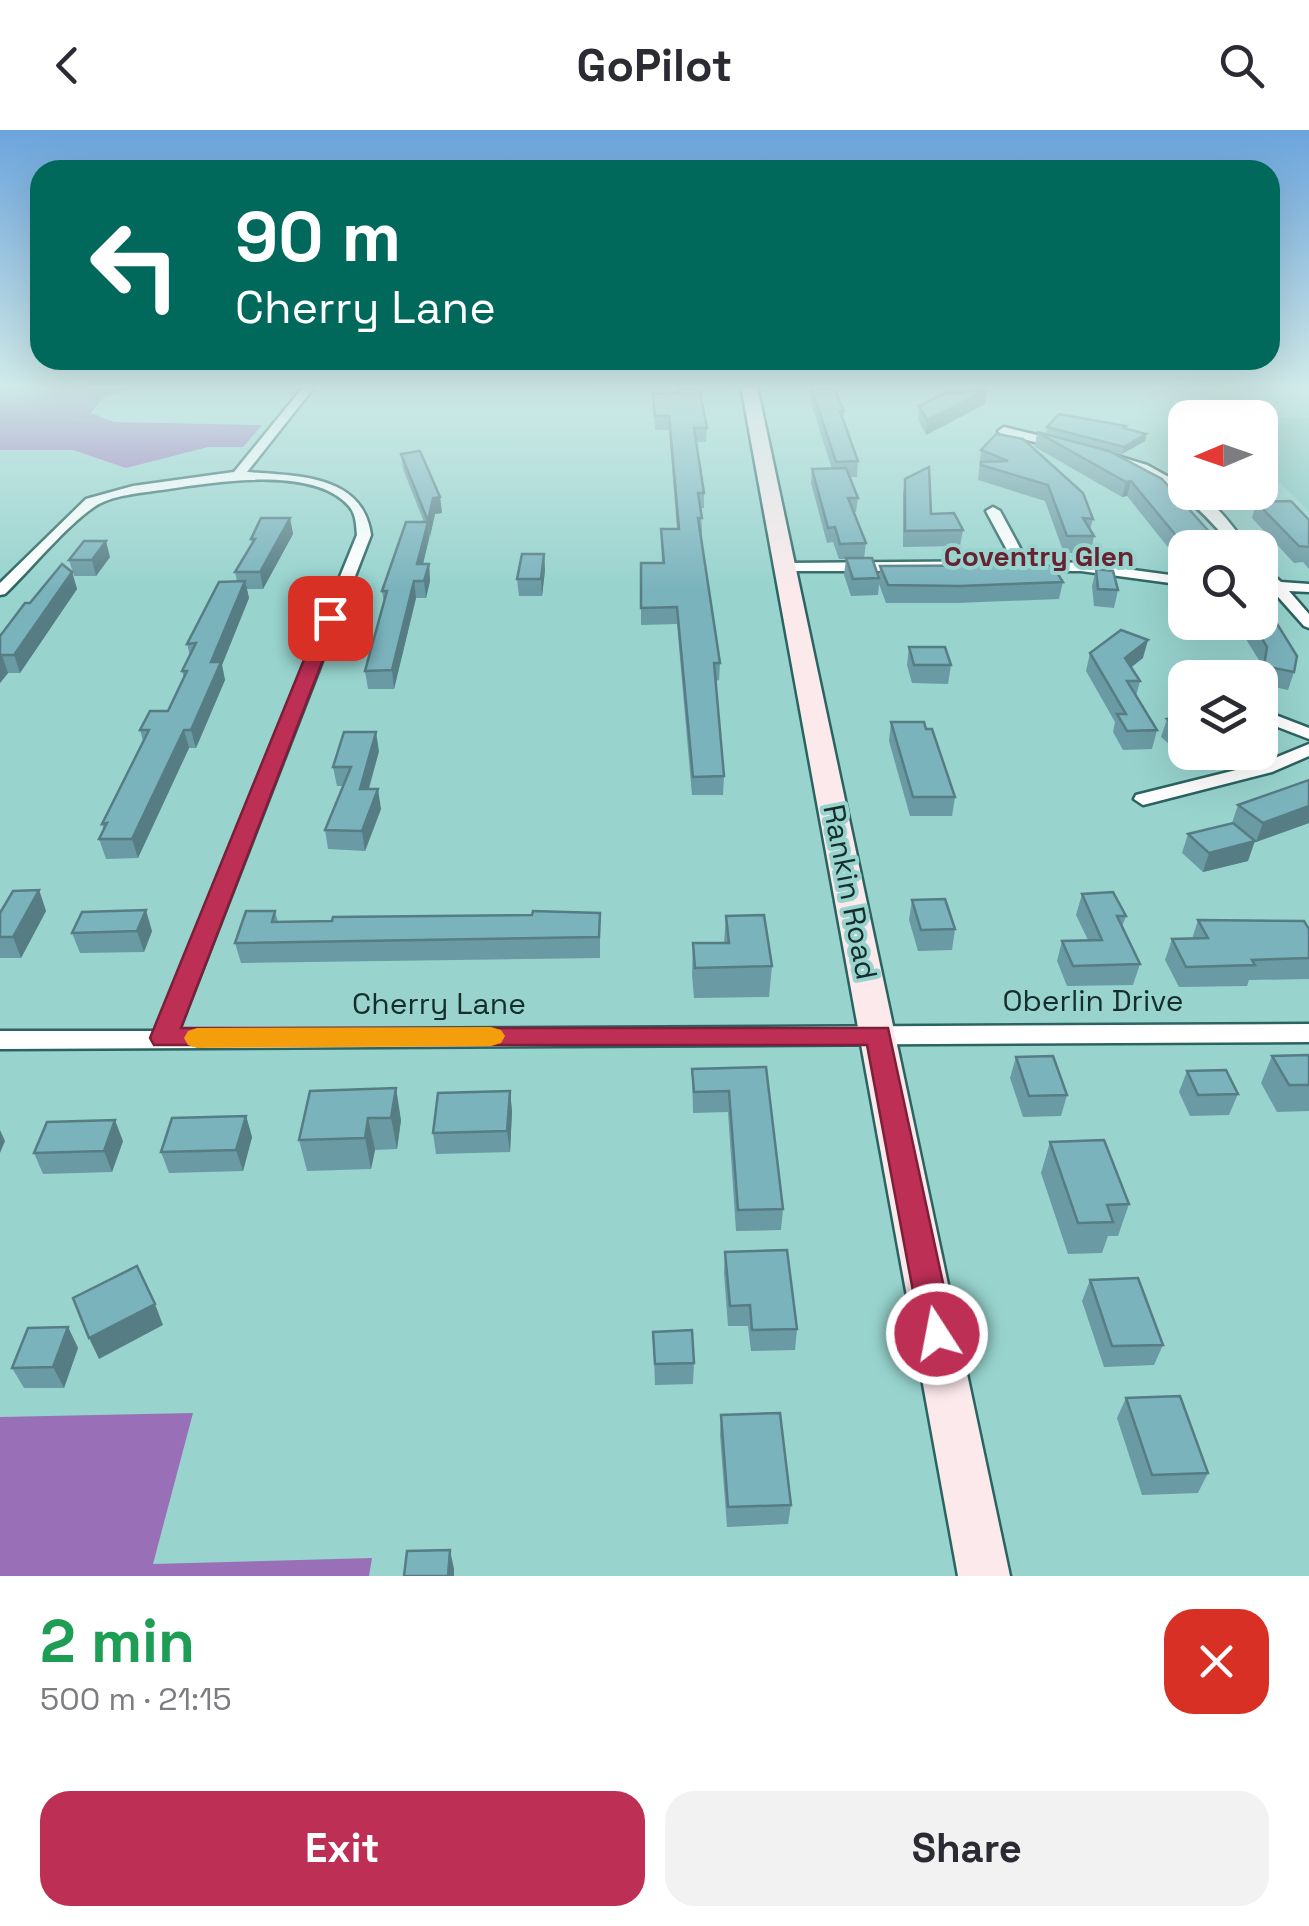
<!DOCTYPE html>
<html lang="en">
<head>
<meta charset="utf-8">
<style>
	:root { --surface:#fff; --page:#f2f2f3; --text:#2b2b33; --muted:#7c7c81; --accent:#be2f56 }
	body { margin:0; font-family:"Space Grotesk",sans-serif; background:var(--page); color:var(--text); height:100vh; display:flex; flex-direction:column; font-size:38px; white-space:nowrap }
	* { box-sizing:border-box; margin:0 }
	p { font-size:32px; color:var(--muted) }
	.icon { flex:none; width:55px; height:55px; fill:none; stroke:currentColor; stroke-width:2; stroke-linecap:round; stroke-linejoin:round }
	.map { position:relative; height:1446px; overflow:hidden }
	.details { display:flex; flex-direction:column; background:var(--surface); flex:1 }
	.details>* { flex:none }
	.banner { position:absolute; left:30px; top:30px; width:1250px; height:210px; border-radius:30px; box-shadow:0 10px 40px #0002; background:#00695c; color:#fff; overflow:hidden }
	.needle { width:65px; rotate:268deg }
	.tools { position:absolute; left:1168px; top:270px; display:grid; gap:20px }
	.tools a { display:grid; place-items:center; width:110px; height:110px; border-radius:20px; background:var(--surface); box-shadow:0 10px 40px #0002; font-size:50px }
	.pin { position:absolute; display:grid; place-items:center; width:85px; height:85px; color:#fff; margin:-42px; border-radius:20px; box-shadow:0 5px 15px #0006 }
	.me { position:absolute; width:110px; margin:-55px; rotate:349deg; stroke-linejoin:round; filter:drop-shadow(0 0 8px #0008) }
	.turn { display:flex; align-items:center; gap:35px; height:210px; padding:0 40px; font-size:45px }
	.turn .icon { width:130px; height:130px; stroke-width:2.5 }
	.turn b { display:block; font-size:70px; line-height:85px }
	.round { display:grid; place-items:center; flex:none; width:105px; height:105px; border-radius:30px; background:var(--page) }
	.headline { display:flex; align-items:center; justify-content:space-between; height:170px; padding:0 40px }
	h1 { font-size:60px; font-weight:600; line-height:75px; color:#1e9e55 }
	.cta { display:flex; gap:20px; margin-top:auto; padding:20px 40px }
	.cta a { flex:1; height:115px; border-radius:30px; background:var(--accent); color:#fff; font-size:40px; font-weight:600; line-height:115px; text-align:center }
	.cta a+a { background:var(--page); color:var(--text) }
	header { display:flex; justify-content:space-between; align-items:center; height:130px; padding:0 40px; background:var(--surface); font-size:45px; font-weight:600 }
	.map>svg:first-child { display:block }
	.built { fill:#84c8c3 }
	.forest { fill:#9970b7 }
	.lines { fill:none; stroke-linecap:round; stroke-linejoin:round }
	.street-casing { stroke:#2a6360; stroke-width:5 }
	.secondary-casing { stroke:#2a6360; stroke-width:5 }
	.street { fill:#fff; fill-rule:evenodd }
	.secondary { fill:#fbe9ec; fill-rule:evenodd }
	.wall { fill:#6a9aa3 }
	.shaded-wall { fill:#567d84 }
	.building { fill:#7bb3bd; stroke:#567d84; stroke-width:2.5 }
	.route { fill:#be2f56; stroke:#7c1f38; stroke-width:2.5 }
	.slow { fill:#f59e0b }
	.labels { text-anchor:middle; stroke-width:8; stroke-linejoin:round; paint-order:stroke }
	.far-neighbourhood-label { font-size:28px; font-weight:bold; fill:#672131; stroke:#98d3ce }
	.street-label { font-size:30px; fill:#152d2b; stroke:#98d3ce }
</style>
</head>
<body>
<header><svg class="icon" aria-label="back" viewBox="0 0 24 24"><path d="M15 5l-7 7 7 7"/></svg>GoPilot<svg class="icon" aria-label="search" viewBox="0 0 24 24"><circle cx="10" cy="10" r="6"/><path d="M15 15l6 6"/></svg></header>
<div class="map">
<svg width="1309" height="1446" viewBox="0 0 1309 1446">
	<rect width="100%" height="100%" fill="#98d3ce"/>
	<g class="built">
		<polygon points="588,256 732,256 734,264 588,265"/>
		<polygon points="1260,288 1309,288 1309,382 1260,333"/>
	</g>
	<g class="forest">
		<polygon points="0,256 139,256 105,266 91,283 114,292 262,295 243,317 208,317 126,338 73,320 0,320"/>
		<polygon points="193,1283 153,1434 372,1428 369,1446 0,1446 0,1287"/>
	</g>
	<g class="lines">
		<defs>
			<g id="street">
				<path d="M 304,256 L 315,256 L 247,342 C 296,346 363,344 371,405 L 179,900 L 1309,894 L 1309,912 L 0,919 L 0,901 L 155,901 L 357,405 C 356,394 356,384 349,376 C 312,334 209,353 161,360 C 141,363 111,365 94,377 C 66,396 31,439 5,464 L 0,465 L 0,453 L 86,369 L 133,356 L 234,342 Z"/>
				<polygon points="1004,297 1066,312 1068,315 1062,319 1000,303 998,301"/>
				<path d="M 1114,325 L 1147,335 L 1185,356 L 1185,362 C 1211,362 1233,398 1249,418 L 1234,418 C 1194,370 1170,350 1110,332 L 1110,326 Z"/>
				<polygon points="993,377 1000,381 1027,431 1081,433 1185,447 1185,455 1081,441 787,441 780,437 787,433 1013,431 986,381"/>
				<polygon points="1260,434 1281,452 1309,454 1309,462 1289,461 1309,484 1309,498 1304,496 1272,460 1266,459 1260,447"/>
				<polygon points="1260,579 1309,598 1309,609 1260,590"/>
				<polygon points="1309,614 1309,626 1272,642 1143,675 1134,669 1136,665 1260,634"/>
			</g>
			<polygon id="secondary" points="741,256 757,256 1010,1446 958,1446"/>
		</defs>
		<use href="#street" class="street-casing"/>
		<use href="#secondary" class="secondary-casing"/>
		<use href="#street" class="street"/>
		<use href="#secondary" class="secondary"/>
	</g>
	<g class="wall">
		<polygon points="678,256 707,298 706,312 696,312 704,363 704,378 701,378 702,403 700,403 720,533 719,550 716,551 724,646 723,665 692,665 677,494 641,495 641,433 662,433 661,399 677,399 669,300 655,300 653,264 678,263"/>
		<polygon points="811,256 844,281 843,289 858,331 857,347 850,347 858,368 856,382 854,382 866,413 864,428 879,447 880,436 1063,452 1059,469 957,473 886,473 879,454 878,465 851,466 844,445 846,429 839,429 833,412 827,413 811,353 812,339 832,339 810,270"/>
		<polygon points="987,260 985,274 926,305 918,290 919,276"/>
		<polygon points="1126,296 1126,298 1146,304 1145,311 1122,324 1110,321 1210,418 1185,418 1185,431 1179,431 1127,366 1122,367 1035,317 1037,302 1046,304 1047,297"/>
		<polygon points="996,304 1093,389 1090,400 1094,406 1091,423 1064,423 1045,371 978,350 981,320"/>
		<polygon points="401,324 440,367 442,383 435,384 423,434 429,434 430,451 426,468 416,468 394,559 368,559 365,541 384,473 382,461 424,392 403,339"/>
		<polygon points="905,349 931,384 963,400 960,416 903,417 903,364"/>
		<polygon points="1256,372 1309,390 1309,439 1303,432 1294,433 1252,388"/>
		<polygon points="290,388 293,404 263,459 247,459 249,468 222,535 225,550 196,618 189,618 138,728 106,729 99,709 104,700 102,694 143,611 140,600 168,581 184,548 182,541 190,525 187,514 237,451 235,442 252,414 251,409"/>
		<polygon points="544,424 545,440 542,466 519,466 517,449"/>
		<polygon points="110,427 96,446 74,446 69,430"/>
		<polygon points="1096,439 1118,460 1114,478 1094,476 1092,456"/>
		<polygon points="72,442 77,459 20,543 8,543 0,553 0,506"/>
		<polygon points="1245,492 1260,492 1294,542 1288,560 1260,554 1259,548 1262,535 1244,506"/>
		<polygon points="909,517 951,535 948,554 912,553 907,535"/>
		<polygon points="1090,523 1143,528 1131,537 1140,551 1136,566 1157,600 1152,619 1123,620 1113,602 1115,592 1086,541"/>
		<polygon points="1185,585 1185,622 1182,625 1161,607 1167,589"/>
		<polygon points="891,592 955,667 952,686 910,686 889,611"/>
		<polygon points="379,621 369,659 381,679 365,721 328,719 325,700 343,656 337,656 333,637"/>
		<polygon points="1309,650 1309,693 1256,712 1253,710 1248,731 1203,742 1182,723 1188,704 1232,693 1238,675"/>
		<polygon points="39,760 46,781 21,828 0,828 0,783"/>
		<polygon points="1082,764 1126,786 1122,797 1140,834 1133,855 1067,856 1057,831 1062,811 1088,810 1076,785"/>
		<polygon points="912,770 955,799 952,820 918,821 909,790"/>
		<polygon points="275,781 278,792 332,791 600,803 600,828 241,833 235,813"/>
		<polygon points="726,786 772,836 769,867 694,868 692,844 693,813 724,813"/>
		<polygon points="1198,790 1309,799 1309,849 1249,850 1247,856 1179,857 1165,830 1172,809 1192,809"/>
		<polygon points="152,801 144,822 80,823 72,803"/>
		<polygon points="1309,925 1309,981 1277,982 1261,953 1272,926"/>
		<polygon points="1016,927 1067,965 1061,986 1023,987 1010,948"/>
		<polygon points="766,937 783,1079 781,1100 736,1101 728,982 693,983 692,939"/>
		<polygon points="1187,941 1238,964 1229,985 1190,986 1179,962"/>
		<polygon points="310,961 401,990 397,1019 375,1020 371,1039 307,1041 299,1010"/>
		<polygon points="510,961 512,982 510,1022 436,1024 433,1003"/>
		<polygon points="246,986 252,1007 243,1041 169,1043 161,1022"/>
		<polygon points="123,1011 112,1042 43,1044 34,1023"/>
		<polygon points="1050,1012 1129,1074 1118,1106 1108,1106 1102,1123 1068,1124 1041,1043"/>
		<polygon points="725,1122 797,1199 795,1220 751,1221 748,1196 728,1196 724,1143"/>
		<polygon points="1090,1150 1163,1215 1154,1235 1104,1237 1082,1171"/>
		<polygon points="68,1197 78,1218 64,1258 24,1258 12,1238"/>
		<polygon points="653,1202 694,1233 693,1254 655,1255"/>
		<polygon points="1126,1268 1208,1343 1198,1363 1142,1365 1117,1288"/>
		<polygon points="721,1285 791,1375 788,1394 727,1397 720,1305"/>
	</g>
	<g class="shaded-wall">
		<polygon points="987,260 985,274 926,305 927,290"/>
		<polygon points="1146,304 1145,311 1122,324 1124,317"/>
		<polygon points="1131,351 1127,366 1122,367 1126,352"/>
		<polygon points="440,367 442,383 435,384 430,407 428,391 433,368"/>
		<polygon points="290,388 293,404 263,459 260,442"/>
		<polygon points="428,392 429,408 419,451 417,434"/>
		<polygon points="106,411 110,427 96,446 92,430"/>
		<polygon points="544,424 545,440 542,466 541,449"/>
		<polygon points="429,434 430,451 426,468 424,451"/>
		<polygon points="72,442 77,459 20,543 14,525"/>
		<polygon points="245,451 249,468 222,535 225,550 196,618 191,600 211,532"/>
		<polygon points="414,451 416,468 394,559 392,540"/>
		<polygon points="1148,510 1143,528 1120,546 1125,528"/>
		<polygon points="2,525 8,543 0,553 0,527"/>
		<polygon points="184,600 189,618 138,728 132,709"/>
		<polygon points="376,602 379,621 363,678 360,659"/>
		<polygon points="378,659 381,679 365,721 362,701"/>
		<polygon points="1309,676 1309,693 1256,712 1263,693"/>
		<polygon points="1255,711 1248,731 1203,742 1209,723"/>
		<polygon points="39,760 46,781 21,828 13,807"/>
		<polygon points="146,780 152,801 144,822 137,801"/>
		<polygon points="396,958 401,990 397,1019 391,988"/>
		<polygon points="510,961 512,982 510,1022 507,1001"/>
		<polygon points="246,986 252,1007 243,1041 236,1020"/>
		<polygon points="368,988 375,1020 371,1039 365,1008"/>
		<polygon points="115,990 123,1011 112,1042 104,1021"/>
		<polygon points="0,1000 5,1011 0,1023"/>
		<polygon points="155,1174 163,1195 99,1229 89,1208"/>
		<polygon points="68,1197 78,1218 64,1258 53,1237"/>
		<polygon points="450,1420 454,1439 454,1446 448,1446"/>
	</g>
	<g class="building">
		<polygon points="678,256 699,256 707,298 694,298 704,363 698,363 702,388 698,388 720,533 714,533 724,646 693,647 677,477 641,478 641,433 664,433 661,399 679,399 669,286 655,286 653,264 679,263"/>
		<polygon points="811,256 833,256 844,281 840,281 858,331 836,332"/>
		<polygon points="987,260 927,290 919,276 945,263"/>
		<polygon points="1059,284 1126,296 1124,298 1146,304 1124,317 1047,297"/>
		<polygon points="1037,302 1109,321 1162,349 1213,406 1210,417 1183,414 1131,351 1126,352"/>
		<polygon points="996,304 1023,309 1083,363 1093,389 1083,388 1094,406 1067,406 1048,355 981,335 981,332 1008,331 981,320"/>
		<polygon points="420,321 440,367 433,368 428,391 401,324"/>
		<polygon points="929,337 931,384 954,383 963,400 905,401 905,349"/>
		<polygon points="846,338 858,368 848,368 866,413 840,414 835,397 828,398 812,339"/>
		<polygon points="1291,371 1309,390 1309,417 1299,416 1256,372"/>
		<polygon points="261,388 290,388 260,442 235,442 255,409 251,409"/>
		<polygon points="406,392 428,392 417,434 429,434 424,451 414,451 392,540 365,541 387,461 382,461"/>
		<polygon points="84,411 106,411 92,430 69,430"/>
		<polygon points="522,424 544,424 541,449 517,449"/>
		<polygon points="846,428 872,428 879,448 853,449"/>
		<polygon points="62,434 72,442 14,525 2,525 0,527 0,506 25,473 30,473"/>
		<polygon points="1052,435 1063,452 960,456 888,455 880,436"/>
		<polygon points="1096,439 1113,441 1118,460 1098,459"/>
		<polygon points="245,451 211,532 221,532 191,600 184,600 132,709 99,709 107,693 102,694 149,600 140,600 150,581 168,581 187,541 182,541 196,513 187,514 219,452"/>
		<polygon points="1260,452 1274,489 1297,526 1294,542 1264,536 1267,517 1252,492 1260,492"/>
		<polygon points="1121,500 1148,510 1125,528 1140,551 1127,551 1157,600 1127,601 1117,584 1126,584 1090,523"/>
		<polygon points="909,517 945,517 951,535 914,535"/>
		<polygon points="1185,585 1185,604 1167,589"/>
		<polygon points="891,592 924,592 926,599 932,599 955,667 913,667"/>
		<polygon points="344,602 376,602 360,659 378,659 362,701 325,700 351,637 333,637"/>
		<polygon points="1309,650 1309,676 1263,693 1238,675"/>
		<polygon points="1233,693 1255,711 1209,723 1188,704"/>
		<polygon points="39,760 13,807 0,807 0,783 13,761"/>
		<polygon points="1113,762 1126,786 1117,786 1140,834 1073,836 1062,811 1102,810 1082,764"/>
		<polygon points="945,769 955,799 921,800 912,770"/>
		<polygon points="146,780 137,801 72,803 82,782"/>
		<polygon points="246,781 275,781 272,792 332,791 333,787 532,785 533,781 600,783 599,807 235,813"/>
		<polygon points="764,785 772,836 695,838 693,813 729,813 726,786"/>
		<polygon points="1198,790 1304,791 1309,799 1309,828 1252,830 1255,835 1186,837 1172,809 1208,808"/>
		<polygon points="1309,925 1309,955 1289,955 1272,926"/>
		<polygon points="1053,926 1067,965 1029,966 1016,927"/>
		<polygon points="766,937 783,1079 738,1080 729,961 694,962 692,939"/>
		<polygon points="1226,940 1238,964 1198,965 1187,941"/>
		<polygon points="396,958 391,988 368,988 365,1008 299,1010 310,961"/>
		<polygon points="510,961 507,1001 433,1003 438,963"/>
		<polygon points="246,986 236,1020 161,1022 172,988"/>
		<polygon points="115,990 104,1021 34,1023 47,992"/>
		<polygon points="1104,1010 1129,1074 1107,1075 1113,1092 1078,1093 1050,1012"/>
		<polygon points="787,1120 797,1199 752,1200 750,1175 730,1176 725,1122"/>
		<polygon points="137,1136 155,1174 89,1208 73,1168"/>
		<polygon points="1138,1148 1163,1215 1112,1216 1090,1150"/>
		<polygon points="68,1197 53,1237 12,1238 28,1198"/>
		<polygon points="692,1200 694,1233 655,1234 653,1202"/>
		<polygon points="1180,1266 1208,1343 1152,1345 1126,1268"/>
		<polygon points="780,1283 791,1375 728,1377 721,1285"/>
		<polygon points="450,1420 448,1446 404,1446 407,1421"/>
	</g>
	<linearGradient id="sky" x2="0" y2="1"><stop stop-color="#6ba4dc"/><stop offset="0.56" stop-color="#d1ebe9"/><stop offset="1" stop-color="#d1ebe9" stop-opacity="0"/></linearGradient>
	<rect width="1309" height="458" fill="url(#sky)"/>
	<polygon class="route" points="330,483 339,488 181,898 888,898 954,1204 949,1215 937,1219 925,1215 921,1204 867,915 154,915 150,908 321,488"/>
	<polygon class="slow" points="491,897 501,900 505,906 501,913 491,916 197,918 188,915 184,908 188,901 197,898"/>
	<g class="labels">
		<g class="far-neighbourhood-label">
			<text x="1039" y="436">Coventry Glen</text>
		</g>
		<g class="street-label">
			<text transform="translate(850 762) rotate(79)" y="10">Rankin Road</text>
			<text x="1093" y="881">Oberlin Drive</text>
			<text x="439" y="884">Cherry Lane</text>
		</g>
	</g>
</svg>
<div class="tools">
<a><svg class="needle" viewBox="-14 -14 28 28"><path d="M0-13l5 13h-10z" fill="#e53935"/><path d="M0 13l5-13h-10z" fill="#7c7c81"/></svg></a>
<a><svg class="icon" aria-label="search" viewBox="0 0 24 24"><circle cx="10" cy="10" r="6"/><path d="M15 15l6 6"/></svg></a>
<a><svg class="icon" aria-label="layers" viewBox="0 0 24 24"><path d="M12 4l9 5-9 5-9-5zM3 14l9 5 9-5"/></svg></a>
</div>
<div class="pin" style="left:330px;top:488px;background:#d93025"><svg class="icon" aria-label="arrive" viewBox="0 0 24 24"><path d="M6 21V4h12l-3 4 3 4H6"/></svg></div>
<svg class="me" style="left:937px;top:1204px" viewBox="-20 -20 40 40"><circle r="17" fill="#be2f56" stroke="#fff" stroke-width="3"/><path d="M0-11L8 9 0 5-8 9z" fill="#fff"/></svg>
<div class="banner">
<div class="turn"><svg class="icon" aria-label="left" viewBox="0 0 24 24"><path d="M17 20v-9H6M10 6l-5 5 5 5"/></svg><div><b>90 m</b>Cherry Lane</div></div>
</div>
</div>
<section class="details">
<div class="headline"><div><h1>2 min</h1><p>500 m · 21:15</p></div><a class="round" style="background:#d93025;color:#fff"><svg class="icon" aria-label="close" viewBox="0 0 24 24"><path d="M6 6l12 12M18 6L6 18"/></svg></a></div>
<div class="cta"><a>Exit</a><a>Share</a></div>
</section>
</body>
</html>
